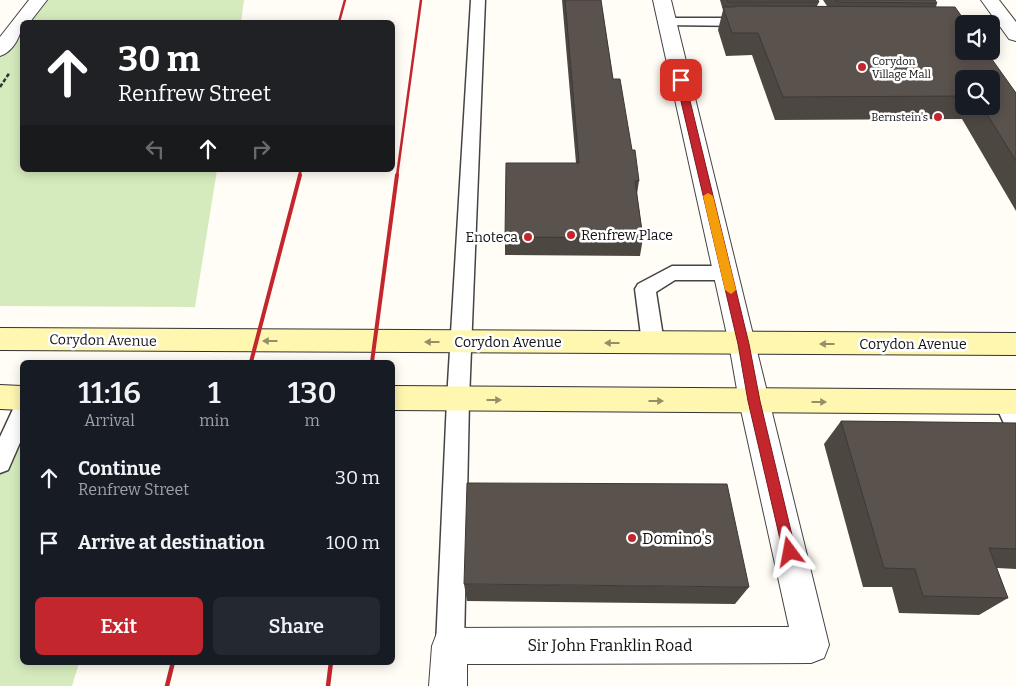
<!DOCTYPE html>
<html lang="en">
<head>
<meta charset="utf-8">
<style>
	:root { --surface:#171b24; --page:#242831; --text:#f1f3f6; --muted:#9ea1a6; --accent:#c4262e }
	body { margin:0; font-family:Bitter,serif; background:var(--page); color:var(--text); height:100vh; display:flex; flex-direction:column; font-size:19px; white-space:nowrap }
	* { box-sizing:border-box; margin:0 }
	p { font-size:16px; color:var(--muted) }
	.icon { flex:none; width:28px; height:28px; fill:none; stroke:currentColor; stroke-width:2; stroke-linecap:round; stroke-linejoin:round }
	.map { position:relative; flex:1; overflow:hidden }
	.panel { position:absolute; left:20px; top:360px; width:375px; height:305px; display:flex; flex-direction:column; background:var(--surface); border-radius:8px; box-shadow:0 2px 12px #0003 }
	.panel>* { flex:none }
	.hud { position:absolute; left:20px; top:20px; width:375px; height:152px; border-radius:8px; box-shadow:0 2px 12px #0003; background:#202124; color:#fff; overflow:hidden }
	.tools { position:absolute; left:955px; top:15px; display:grid; gap:10px }
	.tools a { display:grid; place-items:center; width:45px; height:45px; border-radius:8px; background:var(--surface); box-shadow:0 2px 12px #0003; font-size:25px }
	.pin { position:absolute; display:grid; place-items:center; width:42px; height:42px; color:#fff; margin:-21px; border-radius:10px; box-shadow:0 2px 8px #0006 }
	.me { position:absolute; width:55px; margin:-28px; rotate:347deg; stroke-linejoin:round; filter:drop-shadow(0 0 4px #0008) }
	.turn { display:flex; align-items:center; gap:18px; height:105px; padding:0 15px; font-size:22px }
	.turn .icon { width:65px; height:65px; stroke-width:2.5 }
	.turn b { display:block; font-size:35px; line-height:42px }
	.lanes { display:flex; align-items:center; height:48px; padding:0 15px; background:#0003; justify-content:center; gap:25px; direction:ltr }
	.lanes .off { opacity:.35 }
	.eta { display:flex; justify-content:space-evenly; align-items:center; height:85px; text-align:center }
	.eta b { font-size:30px; font-weight:600; line-height:35px }
	.action { display:flex; gap:10px; margin-top:auto; padding:10px 15px }
	.action a { flex:1; height:58px; border-radius:8px; background:var(--accent); color:#fff; font-size:20px; font-weight:600; line-height:58px; text-align:center }
	.action a+a { background:var(--page); color:var(--text) }
	ul { padding:0; list-style:none }
	li { display:flex; align-items:center; gap:15px; height:65px; padding:0 15px }
	li div { flex:1 }
	li b { display:block; font-size:19px }
	li em { font-style:normal }
	.map>svg:first-child { display:block }
	.green { fill:#d5ebbd }
	.lines { fill:none; stroke-linecap:round; stroke-linejoin:round }
	.service-casing { stroke:#444; stroke-width:3 }
	.minor-casing { stroke:#444; stroke-width:2 }
	.secondary-casing { stroke:#333; stroke-width:2 }
	.path { stroke:#333; stroke-width:2.5; stroke-dasharray:4 2; stroke-linecap:butt }
	.service { fill:#fff; fill-rule:evenodd }
	.minor { fill:#fff; fill-rule:evenodd }
	.secondary { fill:#fff6b0; fill-rule:evenodd }
	.rail-far2 { stroke:#c4262e; stroke-width:2.5 }
	.rail-far1 { stroke:#c4262e; stroke-width:4 }
	.rail { stroke:#c4262e; stroke-width:4.5 }
	.wall { fill:#4d4742; fill-rule:evenodd }
	.building { fill:#5a524d; stroke:#3f3936 }
	.oneway { fill:#948f68 }
	.route { fill:#c4262e; stroke:#7f191e }
	.slow { fill:#f59e0b }
	.poi-dot { fill:#c4262e; stroke:#fff; stroke-width:2 }
	.labels { text-anchor:middle; stroke-width:5; stroke-linejoin:round; paint-order:stroke }
	.far-poi-label { font-size:11px; fill:#111; stroke:#fff; text-anchor:start }
	.poi-label { font-size:14px; fill:#111; stroke:#fff; text-anchor:start }
	.street-label { font-size:14px; fill:#111; stroke:#fff }
	.near-poi-label { font-size:16px; fill:#111; stroke:#fff; text-anchor:start }
	.near-street-label { font-size:16px; fill:#111; stroke:#fff }
</style>
</head>
<body>
<div class="map">
<svg width="1016" height="686" viewBox="0 0 1016 686">
	<rect width="100%" height="100%" fill="#fffdf5"/>
	<g class="green">
		<polygon points="38,0 244,0 241,22 22,22 22,170 217,170 195,307 0,306 0,50"/>
		<polygon points="14,433 22,433 22,662 79,663 72,686 0,686 0,462"/>
	</g>
	<g class="lines">
		<defs>
			<g id="service">
				<polygon points="471,0 485,0 469,400 464,646 460,656 450,660 440,656 436,646 447,400"/>
				<polygon points="667,18 749,18 754,19 756,22 754,25 749,26 662,25 660,22 662,19"/>
				<polygon points="937,19 1007,19 1012,20 1014,23 1012,26 991,27 991,24 964,24 964,27 932,26 930,23 932,20"/>
				<polygon points="672,266 726,266 733,268 736,273 733,278 726,280 675,280 656,292 664,343 661,349 653,351 645,349 642,343 635,289 638,284"/>
				<polygon points="1005,392 1013,395 1016,401 1016,435 1008,432 994,402 997,395"/>
				<polygon points="22,404 22,438 8,470 0,473 0,437 14,407"/>
			</g>
			<g id="minor">
				<path d="M 29,0 L 47,0 L 30,22 L 22,22 C 22,35 13,52 0,56 L 0,37 Z"/>
				<polygon points="653,0 671,0 829,645 824,658 811,663 467,664 467,686 429,686 432,646 437,633 450,628 789,627 739,401 729,344"/>
				<polygon points="981,0 999,0 1016,22 1016,41 1009,39"/>
			</g>
			<g id="secondary">
				<polygon points="0,328 1016,333 1016,355 0,350"/>
				<polygon points="0,385 22,386 22,410 0,409"/>
				<polygon points="392,386 1016,390 1016,414 392,410"/>
			</g>
		</defs>
		<use href="#service" class="service-casing"/>
		<use href="#minor" class="minor-casing"/>
		<use href="#secondary" class="secondary-casing"/>
		<polyline class="path" points="0,87 10,72"/>
		<use href="#service" class="service"/>
		<use href="#minor" class="minor"/>
		<use href="#secondary" class="secondary"/>
		<g class="rail-far2">
			<polyline points="339,22 345,0"/>
			<polyline points="299,176 301,170"/>
			<polyline points="397,176 421,0"/>
		</g>
		<g class="rail-far1">
			<polyline points="251,362 300,175"/>
			<polyline points="372,362 397,175"/>
		</g>
		<g class="rail">
			<polyline points="167,686 173,662"/>
			<polyline points="328,686 331,662"/>
		</g>
	</g>
	<g class="wall">
		<polygon points="562,0 601,0 613,79 632,150 639,181 637,194 643,238 640,256 505,255 505,237 576,163"/>
		<path d="M 720,0 L 818,0 L 819,2 L 817,6 L 827,6 L 823,0 L 935,0 L 937,3 L 936,7 L 1016,93 L 1016,211 L 962,119 L 775,120 L 752,55 L 726,56 L 718,30 L 723,10 ZM 964,79 L 991,106 L 964,106 Z"/>
		<polygon points="841,421 1016,423 1016,569 997,568 1008,598 979,615 899,613 892,587 863,587 824,444"/>
		<polygon points="464,584 749,587 735,604 467,601"/>
	</g>
	<g class="building">
		<polygon points="565,0 601,0 613,79 620,79 632,150 635,150 639,181 635,181 643,238 505,237 506,163 579,163"/>
		<polygon points="727,0 818,0 819,2 728,2"/>
		<polygon points="836,0 935,0 937,3 837,2"/>
		<polygon points="734,6 955,7 967,24 964,24 964,51 986,51 1016,93 1016,161 982,106 991,106 991,79 964,79 964,96 783,97 758,33 732,33 723,7 735,7"/>
		<polygon points="841,421 1016,423 1016,549 989,548 1008,598 923,596 915,569 884,568"/>
		<polygon points="467,483 727,484 749,587 464,584"/>
	</g>
	<defs><path id="oneway-solid" d="M-6-.8H1V-3.2L6.5 0L1 3.2V.8H-6Z" transform="scale(1.25)"/></defs>
	<g class="oneway">
		<use href="#oneway-solid" transform="translate(270 341) rotate(-180)"/>
		<use href="#oneway-solid" transform="translate(432 342) rotate(-180)"/>
		<use href="#oneway-solid" transform="translate(612 343) rotate(-180)"/>
		<use href="#oneway-solid" transform="translate(827 344) rotate(-180)"/>
		<use href="#oneway-solid" transform="translate(494 400)"/>
		<use href="#oneway-solid" transform="translate(656 401)"/>
		<use href="#oneway-solid" transform="translate(819 402)"/>
	</g>
	<polygon class="route" points="678,79 685,80 749,344 760,401 796,552 794,556 790,558 785,556 783,552 748,401 738,344 676,80"/>
	<polygon class="slow" points="708,193 713,196 736,290 731,294 725,290 703,196"/>
	<g class="poi-dot">
		<circle cx="862" cy="67" r="5"/>
		<circle cx="938" cy="117" r="5"/>
		<circle cx="571" cy="235" r="5"/>
		<circle cx="528" cy="237" r="5"/>
		<circle cx="632" cy="538" r="5"/>
	</g>
	<g class="labels">
		<g class="far-poi-label">
			<text x="872" y="65">Corydon<tspan x="872" dy="13">Village Mall</tspan></text>
			<text x="928" y="121" text-anchor="end">Bernstein's</text>
		</g>
		<g class="poi-label">
			<text x="581" y="240">Renfrew Place</text>
			<text x="518" y="242" text-anchor="end">Enoteca</text>
		</g>
		<g class="street-label">
			<text transform="translate(103 340) rotate(1)" y="5">Corydon Avenue</text>
			<text x="508" y="347">Corydon Avenue</text>
			<text x="913" y="349">Corydon Avenue</text>
		</g>
		<g class="near-poi-label">
			<text x="642" y="544">Domino's</text>
		</g>
		<g class="near-street-label">
			<text x="610" y="651">Sir John Franklin Road</text>
		</g>
	</g>
</svg>
<div class="tools">
<a><svg class="icon" aria-label="sound" viewBox="0 0 24 24"><path d="M4 9h4l5-4v14l-5-4H4zM17 9q2 3 0 6"/></svg></a>
<a><svg class="icon" aria-label="search" viewBox="0 0 24 24"><circle cx="10" cy="10" r="6"/><path d="M15 15l6 6"/></svg></a>
</div>
<div class="pin" style="left:681px;top:80px;background:#d93025"><svg class="icon" aria-label="arrive" viewBox="0 0 24 24"><path d="M6 21V4h12l-3 4 3 4H6"/></svg></div>
<svg class="me" style="left:790px;top:552px" viewBox="-20 -20 40 40"><path d="M0-17L14 15 0 8-14 15z" fill="#c4262e" stroke="#fff" stroke-width="4"/></svg>
<div class="hud">
<div class="turn"><svg class="icon" aria-label="ahead" viewBox="0 0 24 24"><path d="M12 20V5M6 11l6-6 6 6"/></svg><div><b>30 m</b>Renfrew Street</div></div>
<div class="lanes"><svg class="icon off" aria-label="left" viewBox="0 0 24 24"><path d="M17 20v-9H6M10 6l-5 5 5 5"/></svg><svg class="icon" aria-label="ahead" viewBox="0 0 24 24"><path d="M12 20V5M6 11l6-6 6 6"/></svg><svg class="icon off" aria-label="right" viewBox="0 0 24 24"><path d="M7 20v-9h11M14 6l5 5-5 5"/></svg></div>
</div>
<section class="panel">
<div class="eta">
<div><b>11:16</b><p>Arrival</p></div>
<div><b>1</b><p>min</p></div>
<div><b>130</b><p>m</p></div>
</div>
<ul>
<li><svg class="icon" aria-label="ahead" viewBox="0 0 24 24"><path d="M12 20V5M6 11l6-6 6 6"/></svg><div><b>Continue</b><p>Renfrew Street</p></div><em>30 m</em></li>
<li><svg class="icon" aria-label="arrive" viewBox="0 0 24 24"><path d="M6 21V4h12l-3 4 3 4H6"/></svg><div><b>Arrive at destination</b></div><em>100 m</em></li>
</ul>
<div class="action"><a>Exit</a><a>Share</a></div>
</section>
</div>
</body>
</html>
